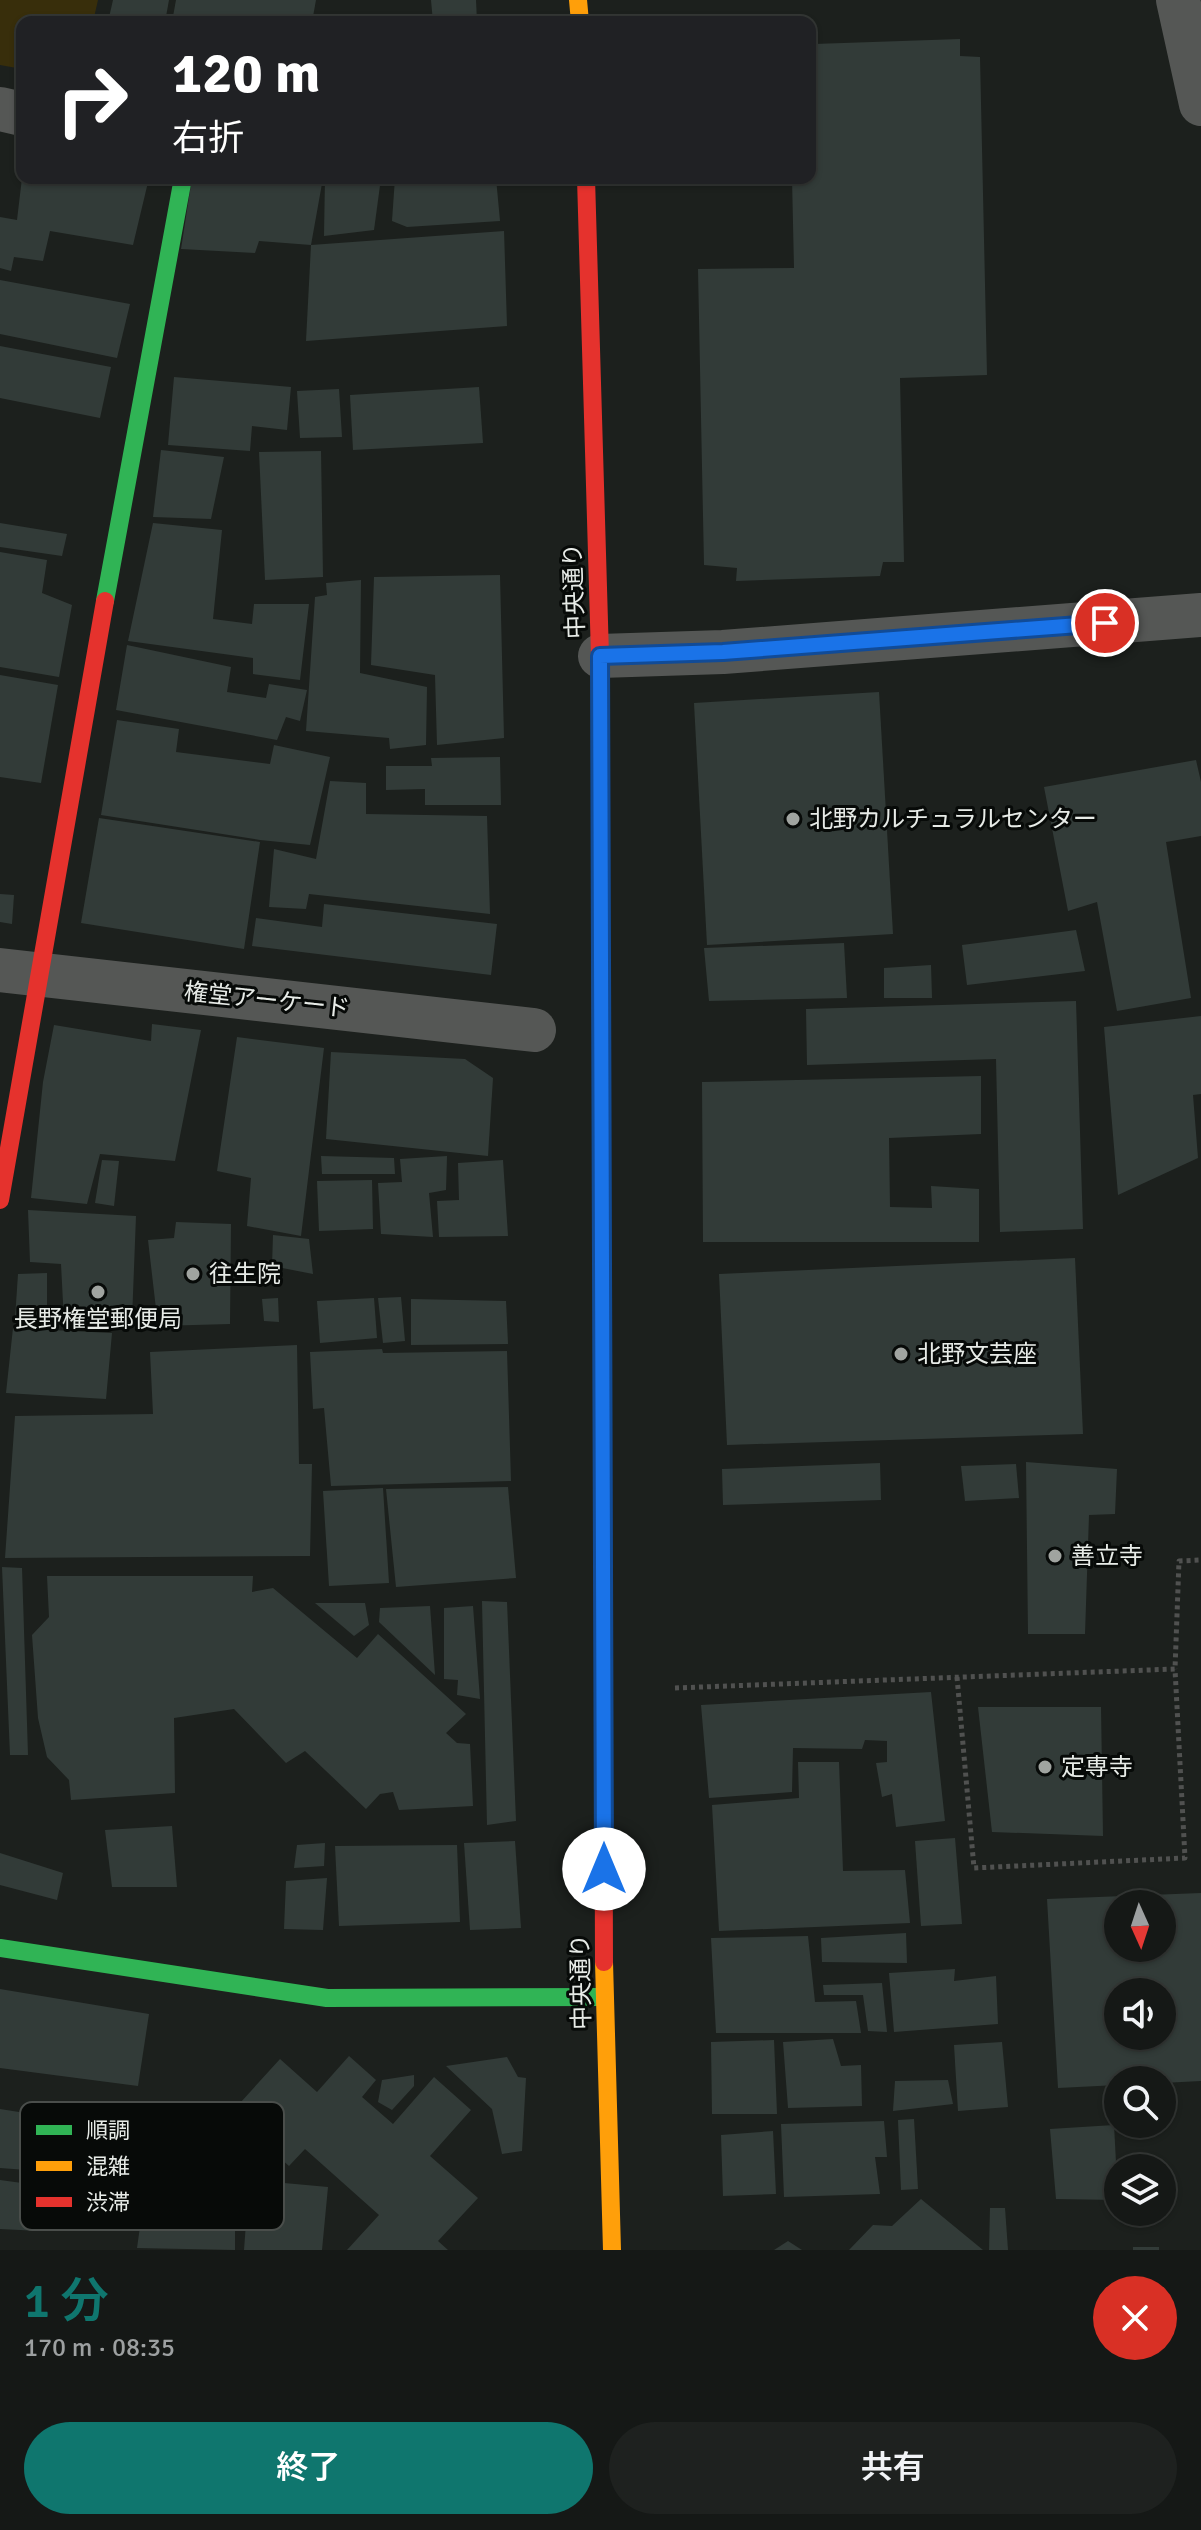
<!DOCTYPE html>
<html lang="ja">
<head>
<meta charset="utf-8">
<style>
	:root { --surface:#151816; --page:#1e211f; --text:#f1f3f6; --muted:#9da0a1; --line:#343735; --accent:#0f766e }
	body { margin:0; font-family:Signika,"Noto Sans JP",sans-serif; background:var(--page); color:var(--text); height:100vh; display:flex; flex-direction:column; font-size:30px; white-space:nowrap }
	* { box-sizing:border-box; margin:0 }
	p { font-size:26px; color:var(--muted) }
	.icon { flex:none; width:44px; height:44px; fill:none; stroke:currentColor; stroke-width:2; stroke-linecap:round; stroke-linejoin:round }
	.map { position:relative; height:2250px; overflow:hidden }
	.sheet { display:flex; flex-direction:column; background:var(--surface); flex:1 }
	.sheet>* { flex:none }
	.hud { position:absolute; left:16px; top:16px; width:800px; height:168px; border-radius:16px; box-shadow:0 2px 6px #0004,0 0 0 2px var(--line); background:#202124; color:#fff; overflow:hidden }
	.needle { width:52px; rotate:177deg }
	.fabs { position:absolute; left:1104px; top:1890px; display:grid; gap:16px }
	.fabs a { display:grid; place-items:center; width:72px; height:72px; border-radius:50%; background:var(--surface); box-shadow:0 2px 6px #0004,0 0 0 2px var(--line); font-size:40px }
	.pin { position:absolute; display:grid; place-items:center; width:68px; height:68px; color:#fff; margin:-34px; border:4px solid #fff; border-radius:50%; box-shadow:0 2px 8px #0007 }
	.me { position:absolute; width:88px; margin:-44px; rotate:0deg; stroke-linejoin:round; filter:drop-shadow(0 0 6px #0008) }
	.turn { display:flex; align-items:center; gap:28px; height:168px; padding:0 24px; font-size:36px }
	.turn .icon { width:104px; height:104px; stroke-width:2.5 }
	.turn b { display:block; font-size:56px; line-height:68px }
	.round { display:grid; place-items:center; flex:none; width:84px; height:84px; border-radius:42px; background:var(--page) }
	.overview { display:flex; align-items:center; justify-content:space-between; height:136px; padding:0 24px }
	h1 { font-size:48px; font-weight:600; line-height:60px; color:var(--accent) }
	.cta { display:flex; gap:16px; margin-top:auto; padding:16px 24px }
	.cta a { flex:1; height:92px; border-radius:48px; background:var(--accent); color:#fff; font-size:32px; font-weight:600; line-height:92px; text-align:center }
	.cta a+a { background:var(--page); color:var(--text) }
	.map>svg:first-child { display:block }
	.green { fill:#382e0b }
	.building { fill:#323b38; fill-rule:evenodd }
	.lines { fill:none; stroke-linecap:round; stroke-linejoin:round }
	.path { stroke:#505150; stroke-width:5; stroke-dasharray:4 4; stroke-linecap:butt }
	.street { stroke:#555755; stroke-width:44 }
	.fast { stroke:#30b455; stroke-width:18 }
	.slow { stroke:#ff9f0a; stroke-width:18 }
	.jam { stroke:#e5322d; stroke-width:18 }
	.route-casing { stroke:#114b97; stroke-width:20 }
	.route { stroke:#1a73e8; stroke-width:14 }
	.poi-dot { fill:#a0a4a0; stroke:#070a08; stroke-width:3 }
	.labels { text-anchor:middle; stroke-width:6; stroke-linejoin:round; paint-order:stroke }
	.street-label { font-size:24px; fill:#e7ebe7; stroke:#070a08 }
	.poi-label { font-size:24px; fill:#e7ebe7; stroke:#070a08; text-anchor:start }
	.key { fill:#070a08; stroke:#4a4e4b; stroke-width:2 }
	.key-label { font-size:22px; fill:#e7ebe7 }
</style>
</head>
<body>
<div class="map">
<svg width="1201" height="2250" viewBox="0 0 1201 2250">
	<rect width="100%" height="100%" fill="#1c201d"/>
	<polygon class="green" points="0,0 98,0 93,22 22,22 22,69 0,65"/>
	<g class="building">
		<polygon points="113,0 169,0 165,22 108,22"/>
		<polygon points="176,0 316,0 312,22 172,22"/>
		<polygon points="431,0 476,0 477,22 433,22"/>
		<polygon points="960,39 960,56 980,57 987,375 900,378 904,562 883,562 880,576 736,581 737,568 704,565 698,269 794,268 792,178 810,178 810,58 813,58 814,44"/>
		<polygon points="22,178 149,178 133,245 50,231 43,261 14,257 11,271 0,268 0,217 17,220"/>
		<polygon points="192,178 323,178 311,245 259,241 255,253 181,249"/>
		<polygon points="325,178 381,178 374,230 324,236"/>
		<polygon points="395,178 496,178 500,221 407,227 392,221"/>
		<polygon points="504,231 507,326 306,341 311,245"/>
		<polygon points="0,280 130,304 117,358 0,334"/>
		<polygon points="0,346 111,367 100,418 0,398"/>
		<polygon points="174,377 291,387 287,430 252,426 250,451 168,445"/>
		<polygon points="479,387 483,443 353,450 350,395"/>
		<polygon points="339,389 342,437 300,438 297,391"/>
		<polygon points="161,450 224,457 211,519 153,517"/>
		<polygon points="321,451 323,577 265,580 259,452"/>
		<polygon points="0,523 67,534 62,556 0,547"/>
		<polygon points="153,523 222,530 213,619 252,624 254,604 309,604 300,680 253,674 253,658 128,641"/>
		<polygon points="0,552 47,560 42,593 72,605 59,677 0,667"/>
		<polygon points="500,575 504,738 437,745 435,675 371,665 374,577"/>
		<polygon points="361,580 360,673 427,687 426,745 390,749 389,738 306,731 315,597 327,595 326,583"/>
		<polygon points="127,645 231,667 227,692 266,698 269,684 307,690 300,721 286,717 277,740 116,710"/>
		<polygon points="0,675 58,685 41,783 0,777"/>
		<polygon points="879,692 893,934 707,945 694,703"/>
		<polygon points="117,720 179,729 176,752 270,764 274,745 330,757 310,845 260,840 101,815"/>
		<polygon points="500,757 501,805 425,805 425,789 386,790 386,766 432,766 431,758"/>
		<polygon points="1196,760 1201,782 1201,836 1166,842 1191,998 1117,1011 1097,902 1068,911 1044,787"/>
		<polygon points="330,781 366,783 366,814 487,816 490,914 309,894 306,909 269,907 274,849 316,859"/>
		<polygon points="99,818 260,842 244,949 81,923"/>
		<polygon points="0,894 14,895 12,924 0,922"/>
		<polygon points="324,904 497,924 491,975 252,946 256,918 322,927"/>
		<polygon points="1076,930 1085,971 967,985 962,945"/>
		<polygon points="844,943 847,998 709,1001 704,948"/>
		<polygon points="931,965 932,998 884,998 884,968"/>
		<polygon points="1076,1001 1083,1229 1000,1232 996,1059 807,1065 806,1009"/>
		<polygon points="1201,1016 1201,1094 1193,1095 1198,1158 1118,1195 1104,1027"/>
		<polygon points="152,1024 201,1030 175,1161 100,1154 87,1204 31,1198 43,1082 54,1025 151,1041"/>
		<polygon points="237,1037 324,1048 301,1236 247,1226 251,1178 217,1171"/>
		<polygon points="331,1052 465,1059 493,1078 488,1156 326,1139"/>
		<polygon points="981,1076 981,1134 889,1138 890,1207 932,1208 931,1186 979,1189 979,1242 703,1242 702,1082"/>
		<polygon points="321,1156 394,1158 395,1174 322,1174"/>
		<polygon points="447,1156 446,1190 429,1193 433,1237 381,1234 378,1183 402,1182 400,1159"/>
		<polygon points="102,1160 119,1161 114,1206 95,1203"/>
		<polygon points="503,1160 508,1236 439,1237 437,1201 459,1200 458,1163"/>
		<polygon points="372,1180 373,1229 319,1231 317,1181"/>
		<polygon points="28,1210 136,1216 132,1320 64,1322 61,1264 30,1262"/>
		<polygon points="176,1222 231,1224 230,1324 158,1326 148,1240 174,1238"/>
		<polygon points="273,1235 309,1239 313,1274 272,1266"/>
		<polygon points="1075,1258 1083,1434 727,1445 719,1274"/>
		<polygon points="47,1273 47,1320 15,1319 18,1274"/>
		<polygon points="401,1297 405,1341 383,1343 378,1298"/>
		<polygon points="278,1298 279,1322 264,1321 262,1299"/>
		<polygon points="374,1298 377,1338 320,1343 317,1301"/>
		<polygon points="411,1299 506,1301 508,1344 411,1345"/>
		<polygon points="13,1328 112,1333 106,1399 6,1393"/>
		<polygon points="297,1345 299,1464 312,1464 310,1556 5,1558 15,1416 153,1414 150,1352"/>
		<polygon points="382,1349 383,1353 507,1351 511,1481 331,1486 324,1408 313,1409 310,1352"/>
		<polygon points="1026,1462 1117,1469 1115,1514 1089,1515 1085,1634 1028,1634"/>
		<polygon points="880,1463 881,1500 723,1505 722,1469"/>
		<polygon points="1016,1464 1019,1498 965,1501 961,1466"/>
		<polygon points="508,1487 516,1578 396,1587 386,1489"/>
		<polygon points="383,1488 389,1583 329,1586 323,1491"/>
		<polygon points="2,1567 22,1568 28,1755 10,1755"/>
		<polygon points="47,1576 253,1576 252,1592 273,1588 357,1658 378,1634 466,1714 446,1733 457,1743 470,1744 473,1806 399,1810 393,1792 380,1794 366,1809 305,1751 286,1763 234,1709 174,1718 175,1793 71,1800 69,1780 47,1757 38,1718 32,1635 49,1617"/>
		<polygon points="482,1601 507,1602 516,1821 487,1825"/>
		<polygon points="315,1603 365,1603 369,1625 354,1636"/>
		<polygon points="430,1606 435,1675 379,1622 380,1608"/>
		<polygon points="473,1606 480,1699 457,1695 458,1680 444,1679 444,1608"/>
		<polygon points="931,1692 945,1821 896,1827 892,1794 882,1797 876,1763 887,1762 887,1741 865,1740 862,1749 793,1748 792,1792 709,1798 701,1705"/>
		<polygon points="978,1707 1101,1707 1103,1836 992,1832"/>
		<polygon points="798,1762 839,1762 843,1871 905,1870 910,1923 719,1931 712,1805 799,1798"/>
		<polygon points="172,1826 177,1887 112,1887 105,1830"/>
		<polygon points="955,1838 962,1924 921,1926 915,1841"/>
		<polygon points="515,1841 521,1928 470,1930 464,1843"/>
		<polygon points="325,1843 324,1866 294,1868 297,1845"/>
		<polygon points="457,1845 460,1922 339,1926 335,1846"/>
		<polygon points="0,1853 63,1873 57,1900 0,1885"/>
		<polygon points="327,1878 323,1930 284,1929 286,1881"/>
		<path d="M 1201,1893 L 1201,2081 L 1162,2083 L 1162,2080 L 1118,2080 L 1118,2085 L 1058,2088 L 1047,1899 ZM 1118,1904 L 1162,1904 L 1162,1948 L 1118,1948 ZM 1118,1992 L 1162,1992 L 1162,2036 L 1118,2036 Z"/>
		<polygon points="906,1933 907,1963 822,1962 821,1938"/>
		<polygon points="808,1936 815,2002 856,2001 861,2033 716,2033 711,1938"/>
		<polygon points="955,1969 954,1981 996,1976 998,2024 894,2032 889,1973"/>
		<polygon points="882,1983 887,2032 868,2031 863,1995 824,1995 823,1985"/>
		<polygon points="0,1989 149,2014 138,2086 0,2068"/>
		<polygon points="833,2039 841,2066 861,2065 862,2106 788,2108 783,2042"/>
		<polygon points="774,2040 777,2114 712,2114 711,2042"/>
		<polygon points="1002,2042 1008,2107 958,2111 954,2045"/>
		<polygon points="349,2056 376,2080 362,2097 393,2124 434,2077 471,2110 430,2156 478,2198 438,2241 448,2250 347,2250 379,2215 305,2149 289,2166 230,2114 280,2059 317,2092"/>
		<polygon points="507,2057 518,2077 526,2078 522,2151 502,2154 492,2109 446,2066"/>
		<polygon points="414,2075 414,2086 392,2110 378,2102 382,2080"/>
		<polygon points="948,2080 953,2104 893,2111 895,2081"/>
		<polygon points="0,2109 57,2118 53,2172 0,2168"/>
		<polygon points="914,2119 918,2189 901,2190 898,2120"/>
		<polygon points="884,2121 887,2157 875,2157 880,2194 784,2197 781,2124"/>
		<polygon points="1114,2125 1118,2200 1056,2199 1050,2129"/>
		<polygon points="773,2131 776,2194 723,2196 721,2135"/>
		<polygon points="227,2142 245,2143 245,2169 221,2171 219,2223 235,2228 235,2250 137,2248 150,2156 226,2150"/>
		<polygon points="229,2178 328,2187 322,2250 244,2250 246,2223 227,2222"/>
		<polygon points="0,2180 44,2186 40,2231 0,2229"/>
		<polygon points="921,2199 983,2250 849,2250 873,2225 892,2226"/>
		<polygon points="990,2208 1005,2208 1008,2250 989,2250"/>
		<polygon points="788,2241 802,2250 774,2250"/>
		<rect x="1133" y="2247" width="26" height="3"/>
	</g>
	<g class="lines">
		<g class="path">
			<polyline points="957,1677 974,1868 1185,1858 1175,1669"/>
			<polyline points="675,1688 1175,1669 1179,1561 1201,1560"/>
		</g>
		<g class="street">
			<polyline points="1178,0 1201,104"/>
			<polyline points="0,109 22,114"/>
			<polyline points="600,656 723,652 1201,615"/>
			<polyline points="0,970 534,1030"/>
		</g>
		<g class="fast">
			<polyline points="105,601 183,178"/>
			<polyline points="0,1948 327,1998 604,1997"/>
		</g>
		<g class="slow">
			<polyline points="578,0 580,22"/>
			<polyline points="600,794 602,1281"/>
			<polyline points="604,1962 612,2250"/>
		</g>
		<g class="jam">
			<polyline points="586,178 600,656 600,794"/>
			<polyline points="0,1200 105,601"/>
			<polyline points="602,1281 604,1962"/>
		</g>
	</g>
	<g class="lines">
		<defs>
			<polyline id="route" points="604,1869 600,656 723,652 1105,623"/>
		</defs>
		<use href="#route" class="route-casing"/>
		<use href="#route" class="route"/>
	</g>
	<g class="poi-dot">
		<circle cx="793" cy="819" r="8"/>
		<circle cx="193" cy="1274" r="8"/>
		<circle cx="98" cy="1292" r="8"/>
		<circle cx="901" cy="1354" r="8"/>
		<circle cx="1055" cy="1556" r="8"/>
		<circle cx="1045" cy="1767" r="8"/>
	</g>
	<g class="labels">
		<g class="street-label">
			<text transform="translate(574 591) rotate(-92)" y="8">中央通り</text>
			<text transform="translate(267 1000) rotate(6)" y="8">権堂アーケード</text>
			<text transform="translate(581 1982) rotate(-91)" y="8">中央通り</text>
		</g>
		<g class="poi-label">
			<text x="809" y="827">北野カルチュラルセンター</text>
			<text x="209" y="1282">往生院</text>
			<text x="98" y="1327" text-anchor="middle">長野権堂郵便局</text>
			<text x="917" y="1362">北野文芸座</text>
			<text x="1071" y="1564">善立寺</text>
			<text x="1061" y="1775">定専寺</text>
		</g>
	</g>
	<rect x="20" y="2102" width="264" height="128" rx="12" class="key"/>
	<rect x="36" y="2125" width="36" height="10" fill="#30b455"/>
	<rect x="36" y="2161" width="36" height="10" fill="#ff9f0a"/>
	<rect x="36" y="2197" width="36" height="10" fill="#e5322d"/>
	<g class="key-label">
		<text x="86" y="2138">順調</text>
		<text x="86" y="2174">混雑</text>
		<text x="86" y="2210">渋滞</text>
	</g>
</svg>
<div class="fabs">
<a><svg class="needle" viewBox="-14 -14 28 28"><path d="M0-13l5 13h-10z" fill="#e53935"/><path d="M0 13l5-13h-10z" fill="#9da0a1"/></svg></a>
<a><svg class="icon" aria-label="sound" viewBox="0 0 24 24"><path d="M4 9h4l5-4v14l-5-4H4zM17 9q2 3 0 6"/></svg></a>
<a><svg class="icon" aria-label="search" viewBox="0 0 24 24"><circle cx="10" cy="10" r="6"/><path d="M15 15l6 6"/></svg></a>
<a><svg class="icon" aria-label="layers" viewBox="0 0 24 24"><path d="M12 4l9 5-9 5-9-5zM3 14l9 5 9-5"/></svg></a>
</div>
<div class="pin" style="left:1105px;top:623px;background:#d93025"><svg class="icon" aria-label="arrive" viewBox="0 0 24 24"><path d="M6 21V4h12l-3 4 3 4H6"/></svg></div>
<svg class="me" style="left:604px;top:1869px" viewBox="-20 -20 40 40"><circle r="19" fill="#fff"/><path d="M0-13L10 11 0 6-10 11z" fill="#1a73e8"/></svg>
<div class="hud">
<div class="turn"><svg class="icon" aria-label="right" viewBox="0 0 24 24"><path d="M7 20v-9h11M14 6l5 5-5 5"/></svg><div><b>120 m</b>右折</div></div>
</div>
</div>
<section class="sheet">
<div class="overview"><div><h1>1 分</h1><p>170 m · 08:35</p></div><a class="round" style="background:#d93025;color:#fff"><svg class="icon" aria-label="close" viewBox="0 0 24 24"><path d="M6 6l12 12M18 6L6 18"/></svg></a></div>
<div class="cta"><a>終了</a><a>共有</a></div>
</section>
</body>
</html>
